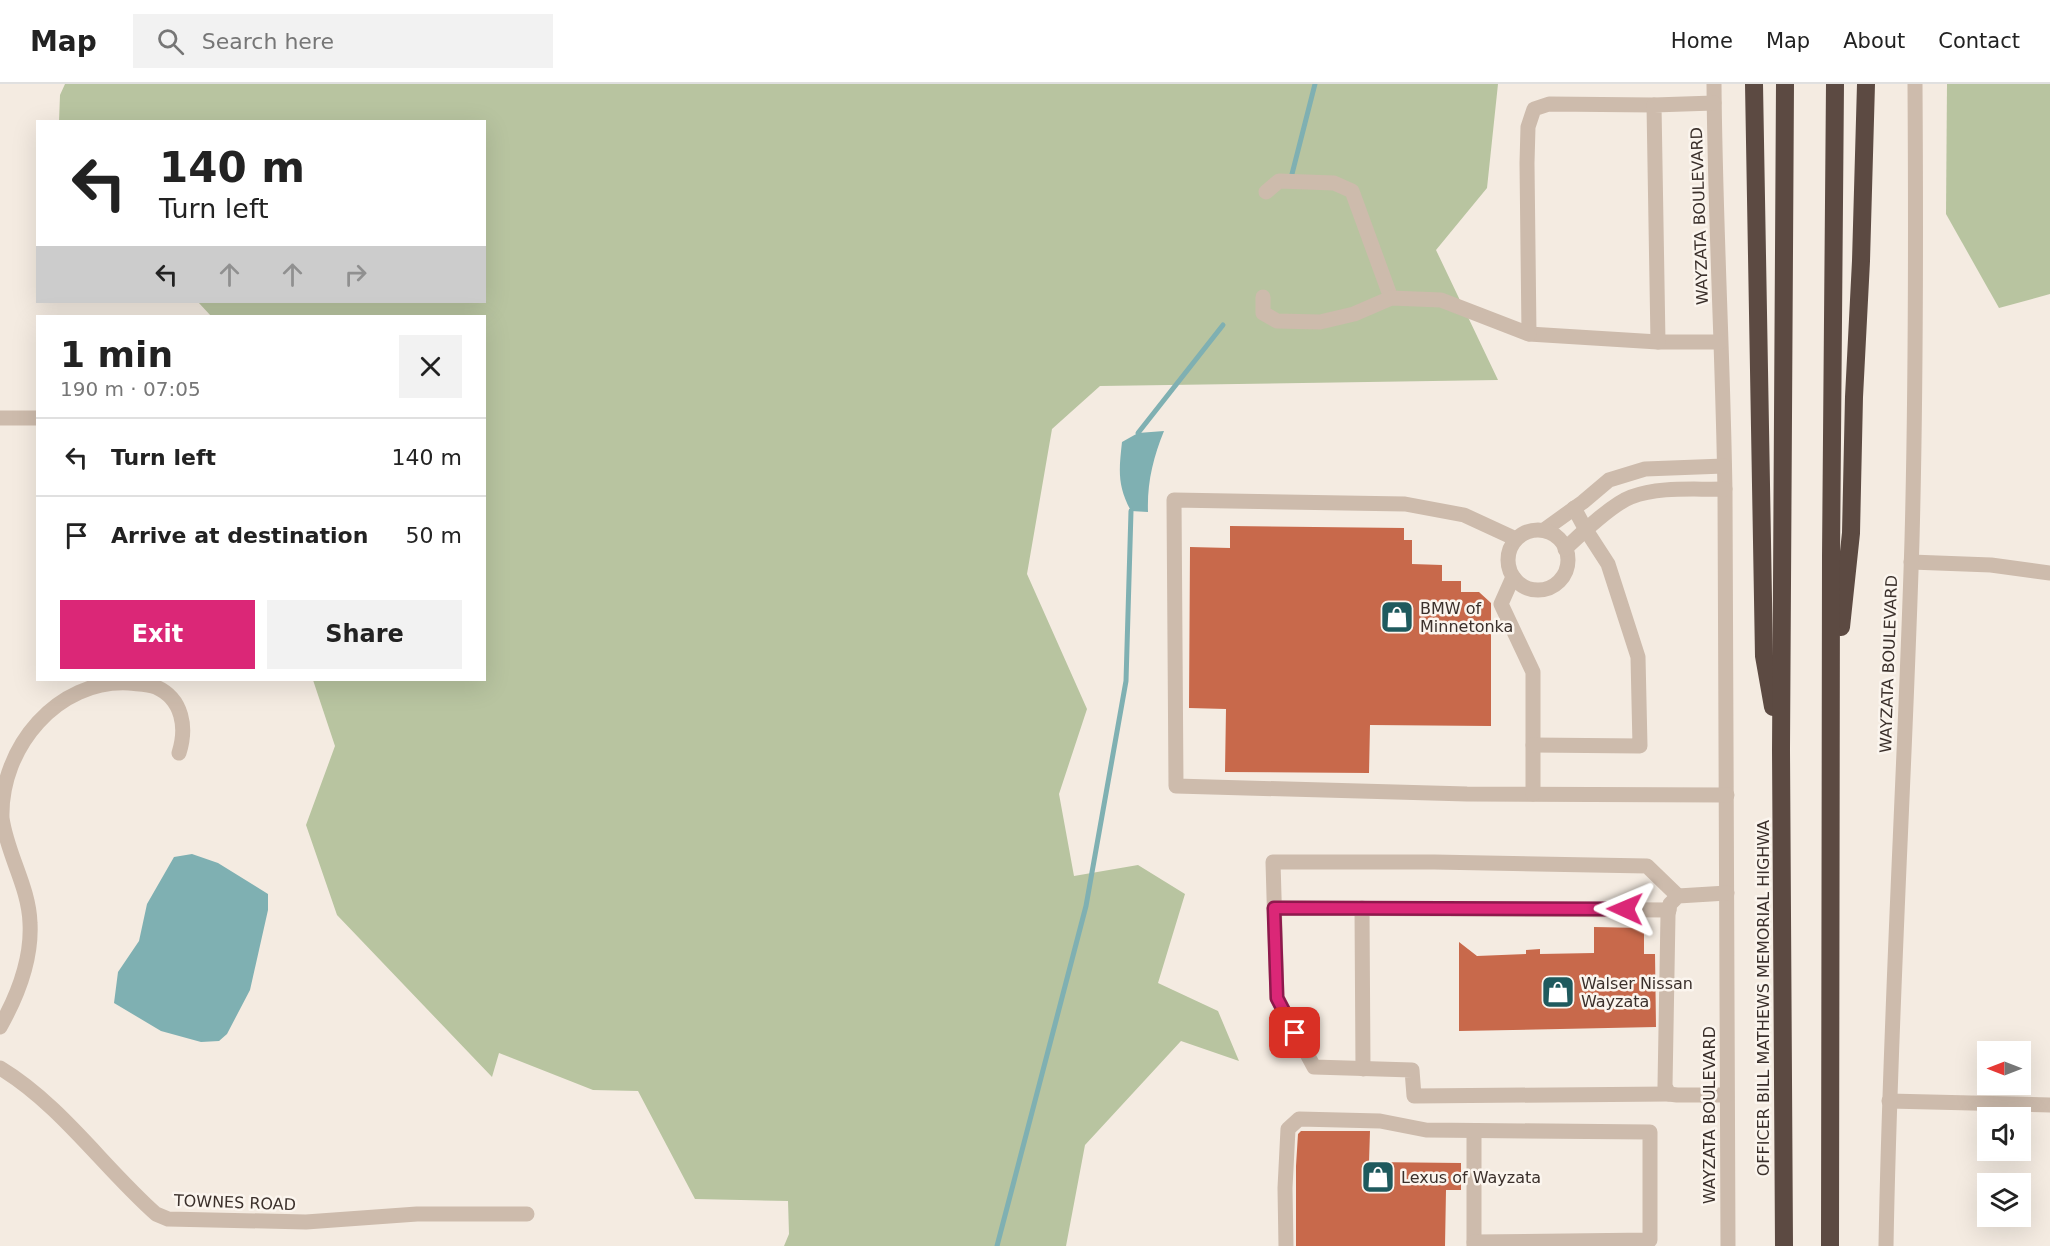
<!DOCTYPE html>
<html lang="en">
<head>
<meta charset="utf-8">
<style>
	:root { --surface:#fff; --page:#f2f2f2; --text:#222; --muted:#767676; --line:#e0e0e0; --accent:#db2777 }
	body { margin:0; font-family:"DejaVu Sans",sans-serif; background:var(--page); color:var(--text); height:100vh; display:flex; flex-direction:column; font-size:22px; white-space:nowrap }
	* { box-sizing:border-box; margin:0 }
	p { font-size:20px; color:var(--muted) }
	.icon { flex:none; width:33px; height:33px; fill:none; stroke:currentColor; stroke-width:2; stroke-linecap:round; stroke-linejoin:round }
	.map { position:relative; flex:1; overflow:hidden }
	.sheet { position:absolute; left:36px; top:231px; width:450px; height:366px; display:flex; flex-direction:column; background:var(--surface); border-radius:0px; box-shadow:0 6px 24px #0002 }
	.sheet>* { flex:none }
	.banner { position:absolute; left:36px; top:36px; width:450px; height:183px; border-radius:0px; box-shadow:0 6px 24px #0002; background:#fff; color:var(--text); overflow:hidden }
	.needle { width:39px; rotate:270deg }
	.tools { position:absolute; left:1977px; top:957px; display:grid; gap:12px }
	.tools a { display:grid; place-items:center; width:54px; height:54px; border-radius:0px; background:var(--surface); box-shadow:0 6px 24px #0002; font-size:30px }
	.pin { position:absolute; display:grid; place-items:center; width:51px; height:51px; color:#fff; margin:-26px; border-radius:12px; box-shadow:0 3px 9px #0006 }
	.me { position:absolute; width:66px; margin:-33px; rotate:271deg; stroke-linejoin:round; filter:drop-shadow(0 0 4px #0008) }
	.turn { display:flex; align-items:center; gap:21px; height:126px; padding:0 24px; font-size:27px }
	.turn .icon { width:78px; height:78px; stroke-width:2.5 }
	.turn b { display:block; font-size:42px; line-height:51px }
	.lanes { display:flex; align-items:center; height:57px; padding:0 24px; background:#0003; justify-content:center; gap:30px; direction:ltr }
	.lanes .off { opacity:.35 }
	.round { display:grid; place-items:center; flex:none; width:63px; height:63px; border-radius:0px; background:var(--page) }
	.summary { display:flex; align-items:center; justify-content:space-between; height:102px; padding:0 24px }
	h1 { font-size:36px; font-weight:800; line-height:45px }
	.action { display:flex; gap:12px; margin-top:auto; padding:12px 24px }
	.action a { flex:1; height:69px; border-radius:0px; background:var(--accent); color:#fff; font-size:24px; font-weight:800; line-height:69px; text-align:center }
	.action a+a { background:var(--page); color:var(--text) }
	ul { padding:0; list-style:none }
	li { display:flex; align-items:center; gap:18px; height:78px; padding:0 24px; border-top:2px solid var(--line) }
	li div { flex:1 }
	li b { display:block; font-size:22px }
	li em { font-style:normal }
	header { display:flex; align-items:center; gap:36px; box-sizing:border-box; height:84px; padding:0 30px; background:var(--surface); border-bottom:2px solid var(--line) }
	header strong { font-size:28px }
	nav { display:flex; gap:33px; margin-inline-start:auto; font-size:21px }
	.search { width:420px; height:54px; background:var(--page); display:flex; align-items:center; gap:15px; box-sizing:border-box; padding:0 21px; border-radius:0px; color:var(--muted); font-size:22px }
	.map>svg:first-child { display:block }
	.green { fill:#b8c4a0 }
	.water { fill:#7fb0b2 }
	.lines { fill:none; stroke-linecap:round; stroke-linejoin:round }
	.stream { stroke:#7fb0b2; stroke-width:5 }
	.building { fill:#c8694b }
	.minor { stroke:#cdbbac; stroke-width:15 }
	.highway { stroke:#5c4a42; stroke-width:18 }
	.route-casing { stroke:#8e194d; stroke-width:15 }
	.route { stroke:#db2777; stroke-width:10 }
	.labels { text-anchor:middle; stroke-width:5; stroke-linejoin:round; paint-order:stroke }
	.street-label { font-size:16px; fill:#3b302b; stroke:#fbf5ee }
	.poi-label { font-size:16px; fill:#3b302b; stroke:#fbf5ee; text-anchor:start }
</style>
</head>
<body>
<header>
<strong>Map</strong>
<div class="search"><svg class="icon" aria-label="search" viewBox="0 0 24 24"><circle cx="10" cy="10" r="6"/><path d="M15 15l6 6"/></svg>Search here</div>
<nav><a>Home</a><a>Map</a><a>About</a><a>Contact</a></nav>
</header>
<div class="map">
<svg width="2050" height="1162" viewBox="0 0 2050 1162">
	<rect width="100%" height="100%" fill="#f4ebe1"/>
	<g class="green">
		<polygon points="65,0 1498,0 1487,104 1436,166 1498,296 1100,302 1052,345 1027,490 1087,625 1059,710 1074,792 1138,781 1185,810 1158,899 1218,927 1239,977 1181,957 1085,1061 1066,1162 784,1162 789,1150 788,1117 695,1115 638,1007 593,1006 499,969 492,993 337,831 306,741 335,662 313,596 484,596 484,232 211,232 198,218 484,218 484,38 59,38 60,11"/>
		<polygon points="1947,0 2050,0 2050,210 1999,224 1946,130"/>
	</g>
	<g class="water">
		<path d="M 1164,347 C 1153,374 1147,399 1148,428 L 1131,427 C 1117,401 1119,386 1122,358 L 1138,349 Z"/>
		<polygon points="192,770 218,779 268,810 268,826 250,906 227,950 219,957 201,958 161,947 114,919 118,888 139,857 147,820 174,773"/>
	</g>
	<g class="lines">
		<g class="stream">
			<polyline points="1292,90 1315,0"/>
			<polyline points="1138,349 1223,241"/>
			<polyline points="997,1162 1086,822 1126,597 1131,427"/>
		</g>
	</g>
	<g class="building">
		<polygon points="1230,442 1404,444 1404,456 1412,456 1412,480 1442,481 1442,497 1461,497 1461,508 1479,508 1491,519 1491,642 1370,641 1369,689 1225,688 1226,625 1189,624 1190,463 1230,464"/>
		<polygon points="1594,843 1644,844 1644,870 1655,870 1656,943 1459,947 1459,858 1477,872 1526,870 1526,866 1540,865 1540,870 1594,869"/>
		<polygon points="1301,1047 1370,1047 1369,1078 1461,1079 1461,1106 1446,1106 1445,1162 1296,1162 1296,1082 1298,1050"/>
	</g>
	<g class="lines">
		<g class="minor">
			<path d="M 1714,0 C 1715,136 1723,272 1725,409 C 1728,660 1725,911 1728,1162"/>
			<polyline points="1266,108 1279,97 1334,99 1352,107 1391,214"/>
			<polyline points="1263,213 1263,229 1277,237 1320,238 1354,230 1391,214 1441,216 1529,250 1658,258 1720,258"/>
			<polyline points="1529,250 1527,79 1528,43 1534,25 1549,20 1654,21"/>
			<polyline points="1658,258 1654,21 1714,19"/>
			<polyline points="0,334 38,334"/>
			<polyline points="1544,446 1583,418 1609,396 1645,385 1724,382"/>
			<circle cx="1538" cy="476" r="30"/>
			<polyline points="1516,455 1464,431 1405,420 1174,416 1176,702 1467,710 1727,711"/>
			<path d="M 1565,465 C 1581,450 1612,420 1631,413 C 1660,402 1695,406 1725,405"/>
			<polyline points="1911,478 1991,481 2050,489"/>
			<polyline points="1513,493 1501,520 1533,588 1533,710"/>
			<polyline points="1533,661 1640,662 1638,573 1608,480 1586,446 1574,424"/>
			<polyline points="1274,824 1669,826"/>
			<polyline points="1362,824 1363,985"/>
			<path d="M 0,943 C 18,911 32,876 30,839 C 29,803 7,770 2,734 C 0,663 58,595 129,599 C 137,600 149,600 156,603 C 183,615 187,644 179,669"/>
			<path d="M 0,984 C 61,1021 103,1083 156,1130 L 168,1135 L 306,1138 L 417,1130 L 527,1130"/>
			<polyline points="1669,1010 1414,1012 1412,986 1314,983 1277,914 1273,778 1434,778 1647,782 1678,812"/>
			<polyline points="1726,1011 1677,1011 1669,1010 1665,1002 1668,831 1670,820 1678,812 1727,809"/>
			<polyline points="1889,1017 2050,1021"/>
			<polyline points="1474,1047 1474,1158"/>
			<polyline points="1286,1162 1285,1104 1288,1045 1299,1035 1380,1037 1426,1046 1650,1048 1650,1156 1474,1158 1474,1162"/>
			<path d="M 1886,1162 C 1890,926 1905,691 1912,456 C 1916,304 1916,152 1915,0"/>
		</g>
		<g class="highway">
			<polyline points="1754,0 1764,572 1773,623"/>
			<polyline points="1841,543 1851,449 1854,313 1861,177 1866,0"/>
			<polyline points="1784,1162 1781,666 1785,0"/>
			<polyline points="1830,1162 1831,473 1835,0"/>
		</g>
	</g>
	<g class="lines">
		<defs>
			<polyline id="route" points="1295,949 1277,914 1274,824 1625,825"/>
		</defs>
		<use href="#route" class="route-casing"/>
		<use href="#route" class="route"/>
	</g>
	<defs>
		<symbol id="shop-square" viewBox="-11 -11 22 22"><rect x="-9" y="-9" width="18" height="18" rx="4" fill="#1f5a5e" stroke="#fbf5ee"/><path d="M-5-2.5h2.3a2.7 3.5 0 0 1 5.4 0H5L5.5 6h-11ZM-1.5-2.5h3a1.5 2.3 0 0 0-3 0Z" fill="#fff"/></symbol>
	</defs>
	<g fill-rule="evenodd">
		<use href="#shop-square" x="1378" y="514" width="38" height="38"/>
		<use href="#shop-square" x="1539" y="889" width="38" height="38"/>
		<use href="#shop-square" x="1359" y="1074" width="38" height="38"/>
	</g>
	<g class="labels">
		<g class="street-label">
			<text transform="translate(1699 132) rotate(-92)" y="6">WAYZATA BOULEVARD</text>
			<text transform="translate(1888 580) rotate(-88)" y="6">WAYZATA BOULEVARD</text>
			<text transform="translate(1763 914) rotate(-90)" y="6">OFFICER BILL MATHEWS MEMORIAL HIGHWA</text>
			<text transform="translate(1709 1031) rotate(-90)" y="6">WAYZATA BOULEVARD</text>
			<text transform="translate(235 1118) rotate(2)" y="6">TOWNES ROAD</text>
		</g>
		<g class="poi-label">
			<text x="1420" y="530">BMW of<tspan x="1420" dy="18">Minnetonka</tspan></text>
			<text x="1581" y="905">Walser Nissan<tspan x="1581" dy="18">Wayzata</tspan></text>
			<text x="1401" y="1099">Lexus of Wayzata</text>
		</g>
	</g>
</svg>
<div class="tools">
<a><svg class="needle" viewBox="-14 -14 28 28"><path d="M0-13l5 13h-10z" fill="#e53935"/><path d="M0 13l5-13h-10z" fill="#767676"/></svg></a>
<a><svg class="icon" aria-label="sound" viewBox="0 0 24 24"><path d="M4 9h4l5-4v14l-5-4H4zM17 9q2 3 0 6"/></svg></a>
<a><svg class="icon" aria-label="layers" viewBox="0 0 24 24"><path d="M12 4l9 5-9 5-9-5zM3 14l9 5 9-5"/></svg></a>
</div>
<div class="pin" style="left:1295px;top:949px;background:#d93025"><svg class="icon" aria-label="arrive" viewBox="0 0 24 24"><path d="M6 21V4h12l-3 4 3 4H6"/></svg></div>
<svg class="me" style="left:1625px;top:825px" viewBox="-20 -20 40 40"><path d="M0-17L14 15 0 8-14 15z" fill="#db2777" stroke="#fff" stroke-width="4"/></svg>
<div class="banner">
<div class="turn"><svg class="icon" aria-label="left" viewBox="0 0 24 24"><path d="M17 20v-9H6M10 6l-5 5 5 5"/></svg><div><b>140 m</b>Turn left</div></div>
<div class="lanes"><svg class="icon" aria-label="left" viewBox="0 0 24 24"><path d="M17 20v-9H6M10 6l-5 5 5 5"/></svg><svg class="icon off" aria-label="ahead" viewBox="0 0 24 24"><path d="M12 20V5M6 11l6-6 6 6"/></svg><svg class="icon off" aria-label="ahead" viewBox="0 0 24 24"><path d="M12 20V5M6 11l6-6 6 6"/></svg><svg class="icon off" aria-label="right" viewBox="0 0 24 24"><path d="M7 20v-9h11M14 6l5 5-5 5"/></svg></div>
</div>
<section class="sheet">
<div class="summary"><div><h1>1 min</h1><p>190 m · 07:05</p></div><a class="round"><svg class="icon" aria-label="close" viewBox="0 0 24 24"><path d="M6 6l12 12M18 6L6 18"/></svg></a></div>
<ul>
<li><svg class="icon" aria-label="left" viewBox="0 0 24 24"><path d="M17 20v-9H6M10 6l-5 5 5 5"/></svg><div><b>Turn left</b></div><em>140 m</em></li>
<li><svg class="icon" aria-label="arrive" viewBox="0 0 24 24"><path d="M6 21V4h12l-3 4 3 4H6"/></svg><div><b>Arrive at destination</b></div><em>50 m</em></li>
</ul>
<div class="action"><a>Exit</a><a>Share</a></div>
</section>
</div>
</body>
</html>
